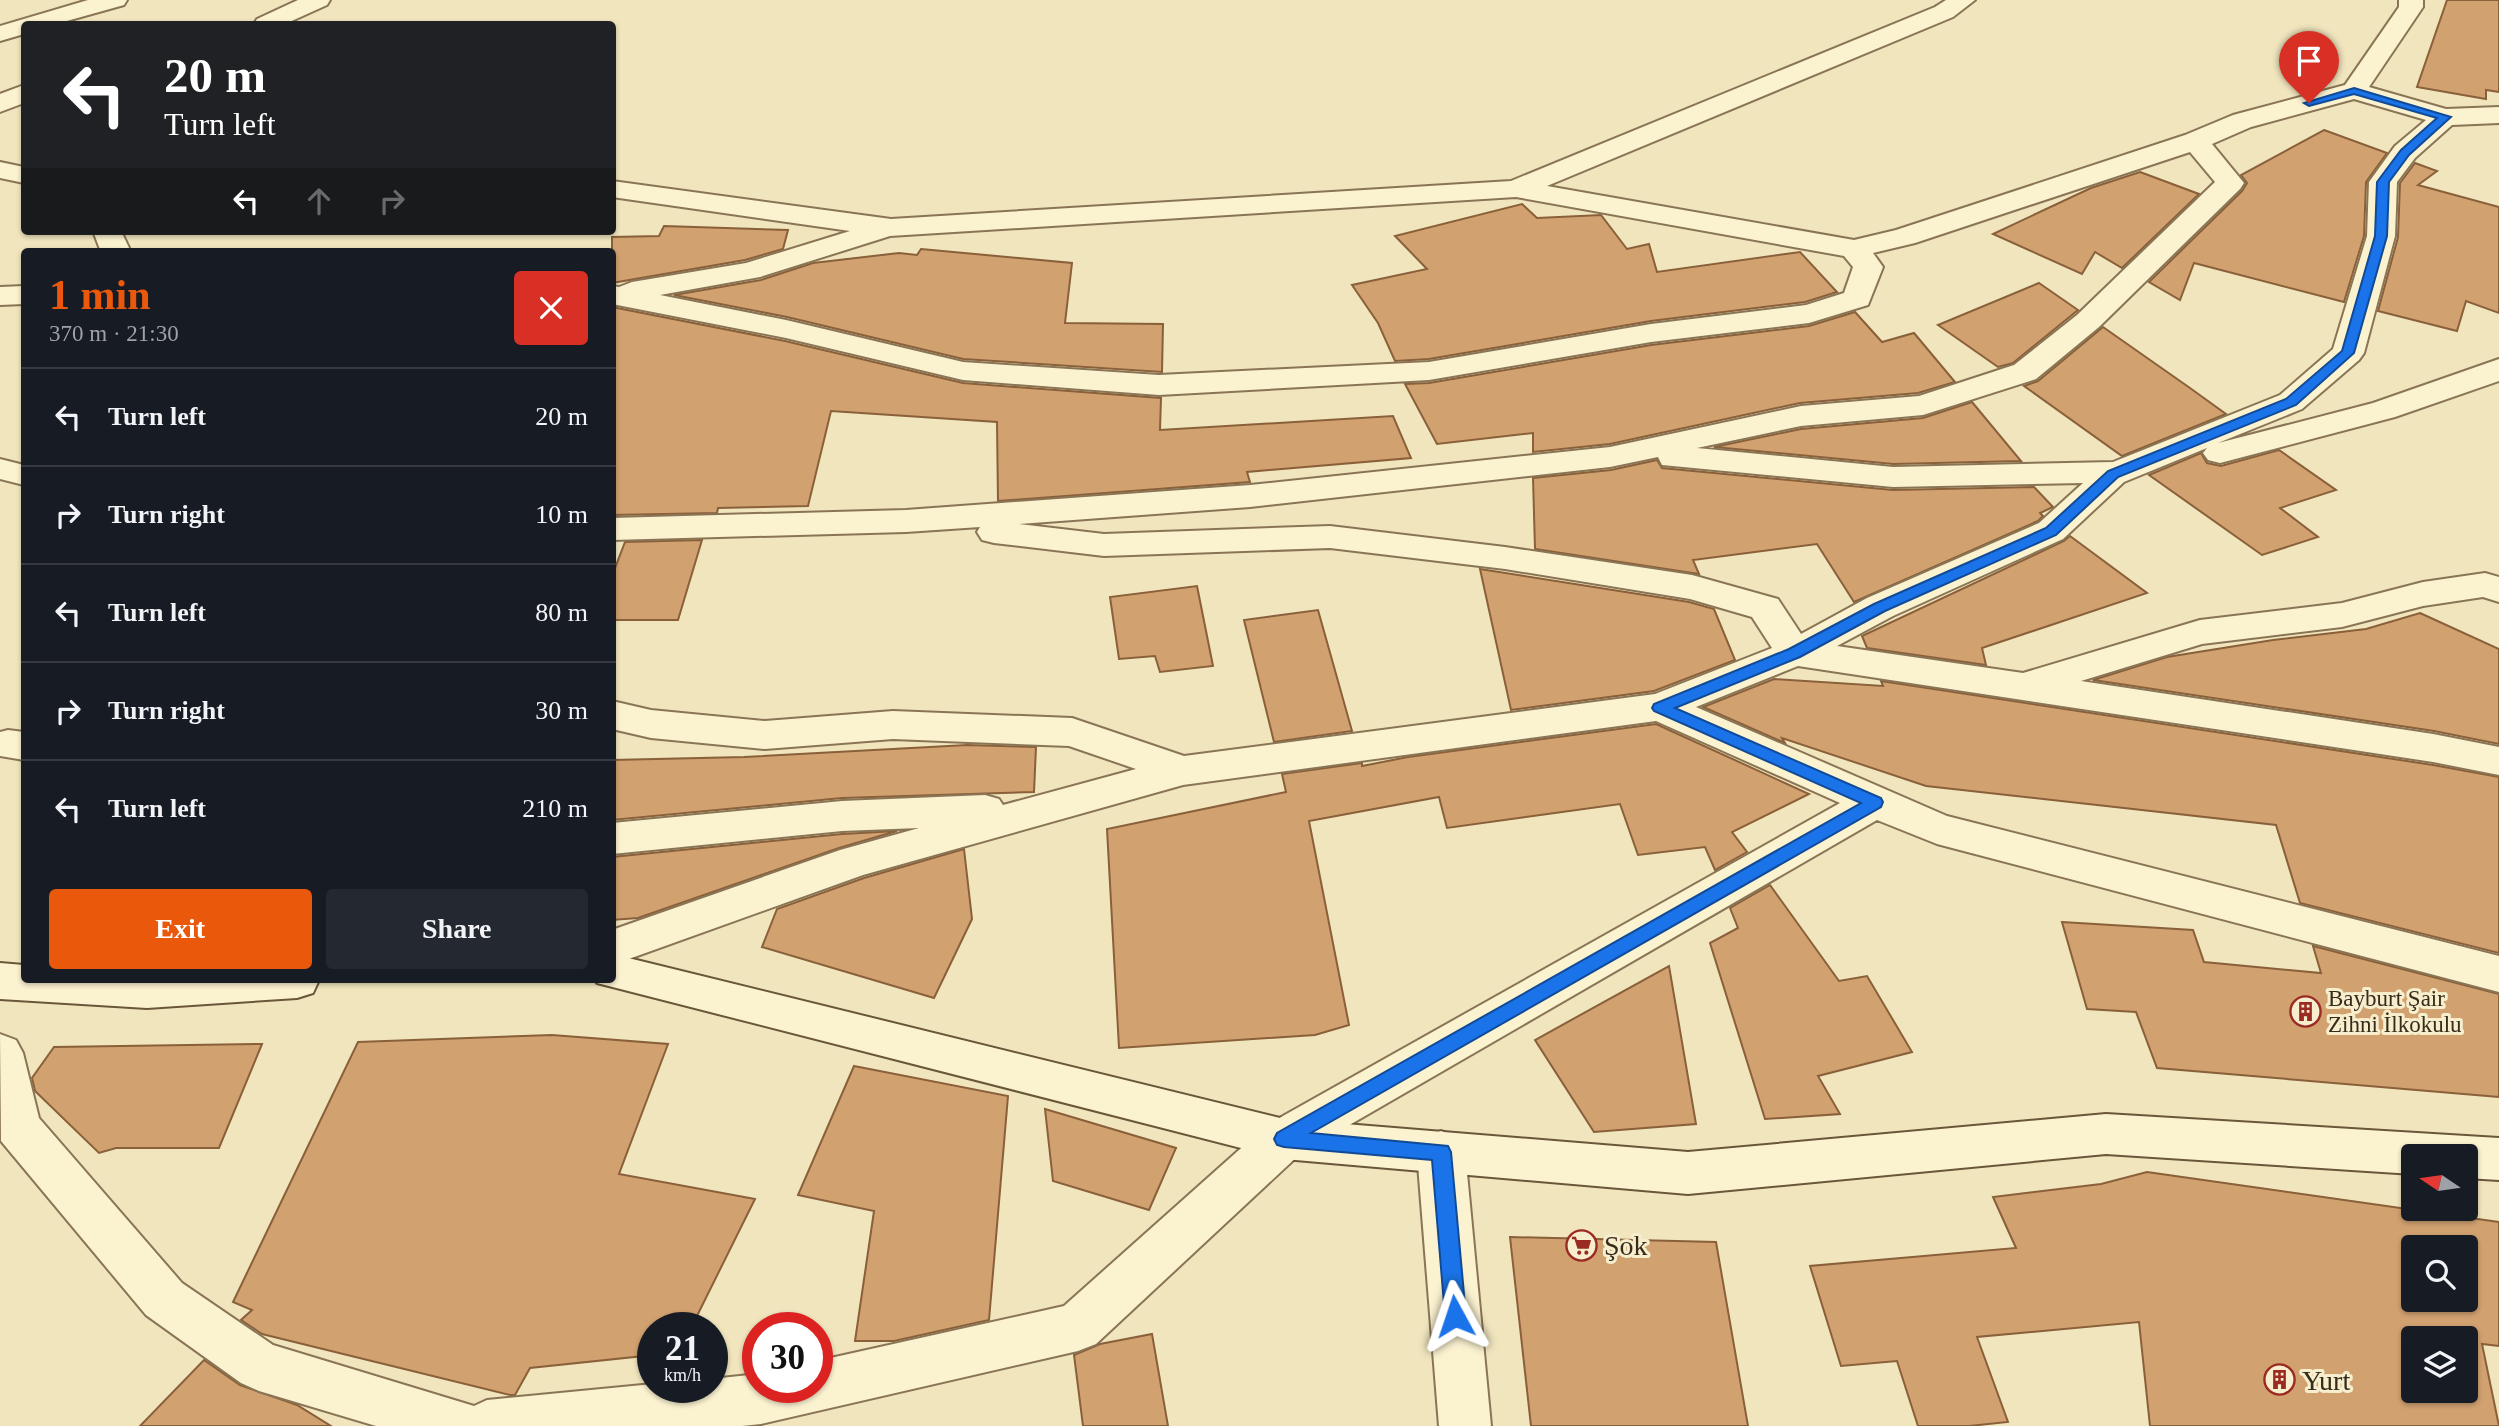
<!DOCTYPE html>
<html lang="en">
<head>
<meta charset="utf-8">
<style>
	:root { --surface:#171b24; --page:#242831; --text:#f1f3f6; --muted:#9ea1a6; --line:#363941; --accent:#ea580c }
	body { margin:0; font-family:Georgia,serif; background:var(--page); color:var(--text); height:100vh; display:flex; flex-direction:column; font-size:26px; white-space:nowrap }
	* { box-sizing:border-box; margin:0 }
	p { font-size:23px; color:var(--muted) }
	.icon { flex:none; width:38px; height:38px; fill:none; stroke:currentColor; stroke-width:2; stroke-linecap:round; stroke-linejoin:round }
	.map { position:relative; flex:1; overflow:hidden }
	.drawer { position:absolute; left:21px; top:248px; width:595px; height:735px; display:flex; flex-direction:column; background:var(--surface); border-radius:7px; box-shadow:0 2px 5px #0004 }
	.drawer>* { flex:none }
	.guide { position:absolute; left:21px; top:21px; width:595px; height:214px; border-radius:7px; box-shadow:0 2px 5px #0004; background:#202124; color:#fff; overflow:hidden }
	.needle { width:46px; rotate:283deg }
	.buttons { position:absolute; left:2401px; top:1144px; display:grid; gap:14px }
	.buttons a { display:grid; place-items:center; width:77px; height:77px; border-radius:7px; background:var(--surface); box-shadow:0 2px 5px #0004; font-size:35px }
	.speed { position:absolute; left:637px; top:1312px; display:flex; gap:14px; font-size:35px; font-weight:700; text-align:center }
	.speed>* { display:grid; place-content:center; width:91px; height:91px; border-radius:50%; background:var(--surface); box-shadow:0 2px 5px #0004; line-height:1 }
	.speed small { font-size:18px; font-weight:400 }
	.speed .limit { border:10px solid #d22; background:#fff; color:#111 }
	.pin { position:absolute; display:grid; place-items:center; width:60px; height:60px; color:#fff; margin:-72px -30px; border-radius:50% 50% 50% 0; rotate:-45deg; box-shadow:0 0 7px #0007 }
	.pin .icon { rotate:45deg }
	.me { position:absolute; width:77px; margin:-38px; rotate:355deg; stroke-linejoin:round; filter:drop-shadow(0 0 5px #0008) }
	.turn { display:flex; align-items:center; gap:24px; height:147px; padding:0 28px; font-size:32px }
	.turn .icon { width:91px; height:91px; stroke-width:2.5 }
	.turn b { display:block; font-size:49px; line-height:60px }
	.lanes { display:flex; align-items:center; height:66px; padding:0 28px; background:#0003; justify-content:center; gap:35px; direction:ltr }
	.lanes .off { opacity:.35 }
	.round { display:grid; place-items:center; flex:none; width:74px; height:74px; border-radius:7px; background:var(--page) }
	.summary { display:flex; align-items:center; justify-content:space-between; height:119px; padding:0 28px }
	h1 { font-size:42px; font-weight:700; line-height:52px; color:var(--accent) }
	.primary-button { display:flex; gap:14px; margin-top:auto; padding:14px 28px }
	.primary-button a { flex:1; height:80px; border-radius:7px; background:var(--accent); color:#fff; font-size:28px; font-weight:700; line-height:80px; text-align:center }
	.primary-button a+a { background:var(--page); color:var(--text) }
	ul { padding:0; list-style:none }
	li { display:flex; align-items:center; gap:21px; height:98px; padding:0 28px; border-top:2px solid var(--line) }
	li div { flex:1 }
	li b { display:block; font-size:26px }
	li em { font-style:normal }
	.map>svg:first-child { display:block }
	.building { fill:#d1a170; stroke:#89603a; stroke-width:2; fill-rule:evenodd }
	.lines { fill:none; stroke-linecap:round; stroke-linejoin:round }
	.minor-casing { stroke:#897555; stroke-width:4 }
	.secondary-casing { stroke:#6a5639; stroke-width:4 }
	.minor { fill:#fbf2d0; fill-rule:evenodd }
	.secondary { fill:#fbf2d0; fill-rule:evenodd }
	.route { fill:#1a73e8; stroke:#114b97; stroke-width:2 }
	.labels { text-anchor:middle; stroke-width:6; stroke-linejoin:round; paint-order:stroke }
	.poi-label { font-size:23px; fill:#372b1b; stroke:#f7eecd; text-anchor:start }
	.near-poi-label { font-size:28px; fill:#372b1b; stroke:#f7eecd; text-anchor:start }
</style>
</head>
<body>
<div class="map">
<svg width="2499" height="1426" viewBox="0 0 2499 1426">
	<rect width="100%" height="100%" fill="#f0e5bd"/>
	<g class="building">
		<polygon points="2447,0 2499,0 2499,92 2486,90 2486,99 2417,87"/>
		<polygon points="2324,130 2387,153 2366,182 2364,236 2344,302 2194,263 2180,300 2149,282 2242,191 2247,183 2241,175"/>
		<polygon points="2415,163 2437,171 2418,185 2499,207 2499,313 2466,301 2457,331 2378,311 2398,237 2400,183"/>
		<polygon points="2140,172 2199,194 2122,268 2095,252 2082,274 1993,234 2091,188"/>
		<polygon points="1522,204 1537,218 1601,215 1627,249 1649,244 1657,272 1800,252 1837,292 1805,302 1651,321 1429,359 1395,361 1378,323 1352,285 1427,269 1395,236"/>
		<polygon points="664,226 788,230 783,249 745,260 612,283 612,237 659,236"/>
		<polygon points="921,249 1072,263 1065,323 1163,324 1162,372 963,359 787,317 674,295 761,280 813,263 899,253 917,255"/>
		<polygon points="2039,283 2078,310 2013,363 1998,367 1938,325"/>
		<polygon points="612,307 785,341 963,383 1161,398 1160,430 1393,416 1411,458 1247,472 1250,482 998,501 997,422 831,411 808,506 718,508 717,513 612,515"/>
		<polygon points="1855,312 1882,342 1914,333 1955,382 1918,393 1800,403 1610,444 1533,452 1533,433 1437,444 1405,384 1429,383 1651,345 1809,326"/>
		<polygon points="2103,327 2190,388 2226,414 2122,456 2024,386 2038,381"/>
		<polygon points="1972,402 2021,461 1893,464 1714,447 1801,429 1923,418"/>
		<polygon points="2279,450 2336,490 2280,508 2318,537 2262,555 2149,475 2201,453 2207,463 2221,466"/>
		<polygon points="1657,460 1662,468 1893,490 2034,487 2053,507 2040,513 2043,516 2038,521 1854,602 1817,544 1693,560 1699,574 1535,549 1533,478 1611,470"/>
		<polygon points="2070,536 2147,593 1982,648 1986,665 1867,648 1862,636 2064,541"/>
		<polygon points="702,540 678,620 612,620 612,576 625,542"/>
		<polygon points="1480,569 1689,602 1714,609 1735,660 1654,691 1511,710"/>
		<polygon points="1197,586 1213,666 1160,672 1155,656 1119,659 1110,597"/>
		<polygon points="1318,610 1352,731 1274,742 1244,620"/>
		<polygon points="2420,613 2499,649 2499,744 2434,731 2093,680 2167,657 2273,640 2366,629"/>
		<polygon points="1774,679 1883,686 1881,681 2433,765 2499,777 2499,953 2300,903 2276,825 1926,786 1782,738 1785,743 1703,707"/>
		<polygon points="1656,724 1809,794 1732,832 1747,852 1715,870 1705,847 1638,855 1620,804 1447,828 1439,797 1309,821 1349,1025 1315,1035 1119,1048 1107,829 1286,792 1282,774 1362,763 1362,766 1408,757"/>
		<polygon points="967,745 1036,747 1034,792 842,798 612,820 612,760 744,757"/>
		<polygon points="897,831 839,848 638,918 612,920 612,857 842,834"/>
		<polygon points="964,849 972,919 934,998 762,947 777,909 864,878"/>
		<polygon points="1770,885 1839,981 1867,976 1912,1052 1818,1076 1840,1114 1765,1119 1710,943 1738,928 1730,908"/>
		<polygon points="2062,922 2193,930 2204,962 2321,973 2313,946 2499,994 2499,1097 2157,1068 2136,1012 2087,1009"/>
		<polygon points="1669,966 1696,1124 1594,1132 1535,1040"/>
		<polygon points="552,1035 668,1044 619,1174 755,1199 691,1328 653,1328 653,1355 530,1368 515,1395 510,1395 262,1334 241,1320 252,1310 233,1302 358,1042"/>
		<polygon points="262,1044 219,1148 116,1148 99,1153 35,1091 32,1078 54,1047"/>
		<polygon points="854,1066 1008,1096 989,1320 894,1341 855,1341 874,1211 798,1195"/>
		<polygon points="1045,1109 1176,1148 1149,1210 1053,1181"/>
		<path d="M 2147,1172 L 2499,1222 L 2499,1346 L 2482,1344 L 2499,1426 L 2150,1426 L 2139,1322 L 1977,1337 L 2008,1422 L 1969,1426 L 1918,1426 L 1897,1361 L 1841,1366 L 1810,1266 L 2016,1248 L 1993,1197 L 2101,1184 ZM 2413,1248 L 2466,1248 L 2466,1300 L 2413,1300 ZM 2413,1339 L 2466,1339 L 2466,1391 L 2413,1391 Z"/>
		<polygon points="1510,1237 1716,1242 1748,1426 1531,1426"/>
		<polygon points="1152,1334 1168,1426 1083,1426 1074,1355 1100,1344"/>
		<polygon points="204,1360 240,1385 297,1405 331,1426 140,1426"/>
	</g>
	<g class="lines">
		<defs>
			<g id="minor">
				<polygon points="88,0 127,0 124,5 56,24 24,24 24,34 0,41 0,26"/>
				<polygon points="298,0 330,0 327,5 285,24 254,24 257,19"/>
				<path d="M 1946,0 L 1975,0 L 1953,17 L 1547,186 L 1854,240 L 1896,230 L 2185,135 L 2233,115 L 2345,85 L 2399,7 L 2399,0 L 2423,0 L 2423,7 L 2369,87 L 2446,109 L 2499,107 L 2499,123 L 2452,125 L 2415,158 L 2397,182 L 2395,236 L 2364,353 L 2359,360 L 2302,409 L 2218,443 L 2373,403 L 2499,359 L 2499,381 L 2395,417 L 2220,463 L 2208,460 L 2203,453 L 2207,448 L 2124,482 L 2063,539 L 1893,616 L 1837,646 L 2023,673 L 2200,620 L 2342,603 L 2423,582 L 2485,573 L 2499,577 L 2499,602 L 2483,597 L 2423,606 L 2342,627 L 2202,644 L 2081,681 L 2433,734 L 2499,747 L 2499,775 L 2433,762 L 1798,666 L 1696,707 L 1947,816 L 2499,956 L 2499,992 L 1937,844 L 1877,820 L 1301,1153 L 1096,1344 L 1078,1351 L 761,1424 L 742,1426 L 376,1426 L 259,1391 L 241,1383 L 146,1315 L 1,1141 L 0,1034 L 16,1040 L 23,1053 L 39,1118 L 182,1283 L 273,1345 L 474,1406 L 487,1400 L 653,1384 L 653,1388 L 712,1388 L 712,1379 L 758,1374 L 758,1388 L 817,1388 L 817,1361 L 1064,1306 L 1267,1125 L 1840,803 L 1656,721 L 1183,785 L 863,875 L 612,965 L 612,930 L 840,850 L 919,828 L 842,831 L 612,854 L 612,823 L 842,801 L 985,795 L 999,799 L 1003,805 L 1136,769 L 1069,746 L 893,739 L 765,749 L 651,738 L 612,729 L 612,701 L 651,710 L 765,721 L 893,711 L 1072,718 L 1184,756 L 1655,694 L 1772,648 L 1752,617 L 1690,599 L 1505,569 L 1330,548 L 1104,556 L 994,543 L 982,540 L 977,532 L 980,527 L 906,532 L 612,540 L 612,518 L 906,510 L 1250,485 L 1610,447 L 1801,406 L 1919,396 L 2014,365 L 2077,315 L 2215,182 L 2190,152 L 1915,243 L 1873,253 L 1883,267 L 1868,305 L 1809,323 L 1651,342 L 1429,380 L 1159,395 L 963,380 L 786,338 L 612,304 L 612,286 L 619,287 L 632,282 L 746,263 L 850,231 L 612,197 L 612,181 L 891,219 L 1511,181 L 1935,7 ZM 2354,99 L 2426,120 L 2395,146 L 2369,182 L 2367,236 L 2333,349 L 2280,395 L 2113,462 L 1893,467 L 1697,448 L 1801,426 L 1923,415 L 2036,379 L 2099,327 L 2240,189 L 2244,183 L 2212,144 L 2251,127 ZM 1516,197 L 1844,256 L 1853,267 L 1844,293 L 1806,305 L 1651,324 L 1429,362 L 1159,375 L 963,362 L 786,320 L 660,295 L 760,277 L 890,236 ZM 1658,457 L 1662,465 L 1893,487 L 2083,483 L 2039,523 L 1867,598 L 1801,634 L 1778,599 L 1692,575 L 1505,547 L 1330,526 L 1104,534 L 1019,524 L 1250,507 L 1610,467 Z"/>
				<polygon points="24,85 24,103 0,112 0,94"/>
				<polygon points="0,162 24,167 24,183 0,178"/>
				<polygon points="93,231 121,231 131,252 101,252"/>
				<polygon points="24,286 24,304 0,305 0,287"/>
				<polygon points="0,459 24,465 24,485 0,479"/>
				<polygon points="8,730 24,732 24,760 0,756 0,732"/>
				<polygon points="1441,1131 1458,1137 1465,1152 1491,1426 1439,1426 1417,1152 1424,1137"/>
			</g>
			<g id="secondary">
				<polygon points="612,954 1284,1119 1688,1152 2106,1114 2499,1138 2499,1180 2466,1178 2466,1157 2413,1157 2413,1174 2106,1154 1688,1194 1284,1159 597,983 595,980 612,980"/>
				<polygon points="0,963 24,965 24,980 319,980 313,993 297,998 147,1008 0,999"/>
			</g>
		</defs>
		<use href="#minor" class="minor-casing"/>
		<use href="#secondary" class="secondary-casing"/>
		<use href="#minor" class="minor"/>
		<use href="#secondary" class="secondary"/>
	</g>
	<polygon class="route" points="2354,88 2451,117 2409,155 2389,182 2387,236 2354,353 2296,405 2118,477 2056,535 1885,611 1800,657 1675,708 1881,798 1883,802 1881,807 1311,1133 1448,1146 1451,1152 1466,1316 1463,1323 1455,1326 1448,1323 1445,1316 1432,1160 1284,1147 1277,1145 1274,1139 1277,1133 1861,803 1654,711 1652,708 1654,704 1789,649 1874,604 2046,528 2108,471 2286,399 2342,351 2375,236 2377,182 2401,150 2437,118 2354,94 2309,106 2304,103"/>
	<defs>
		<symbol id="building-ring" viewBox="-11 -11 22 22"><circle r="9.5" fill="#f7eecd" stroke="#9b2b22" stroke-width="1.5"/><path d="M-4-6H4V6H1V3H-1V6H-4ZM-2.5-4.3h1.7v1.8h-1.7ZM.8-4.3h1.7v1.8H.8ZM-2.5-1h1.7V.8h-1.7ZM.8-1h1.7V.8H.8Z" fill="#9b2b22"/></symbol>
		<symbol id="supermarket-ring" viewBox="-11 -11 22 22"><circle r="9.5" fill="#f7eecd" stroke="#9b2b22" stroke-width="1.5"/><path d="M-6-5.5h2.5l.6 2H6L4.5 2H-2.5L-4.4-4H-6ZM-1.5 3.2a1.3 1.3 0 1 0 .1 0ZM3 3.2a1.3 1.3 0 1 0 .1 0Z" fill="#9b2b22"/></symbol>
	</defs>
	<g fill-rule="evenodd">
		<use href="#building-ring" x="2288" y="994" width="35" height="35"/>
		<use href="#supermarket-ring" x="1564" y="1228" width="35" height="35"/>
		<use href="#building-ring" x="2262" y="1362" width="35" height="35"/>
	</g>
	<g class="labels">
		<g class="poi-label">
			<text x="2328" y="1006">Bayburt Şair<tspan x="2328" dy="26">Zihni İlkokulu</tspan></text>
		</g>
		<g class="near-poi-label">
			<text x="1604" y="1255">Şok</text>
			<text x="2302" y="1390">Yurt</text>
		</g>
	</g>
</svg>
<div class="buttons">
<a><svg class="needle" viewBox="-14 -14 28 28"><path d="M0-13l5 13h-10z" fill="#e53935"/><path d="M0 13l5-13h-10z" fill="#9ea1a6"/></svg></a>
<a><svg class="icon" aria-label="search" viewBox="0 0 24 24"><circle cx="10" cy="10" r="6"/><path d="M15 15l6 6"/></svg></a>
<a><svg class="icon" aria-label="layers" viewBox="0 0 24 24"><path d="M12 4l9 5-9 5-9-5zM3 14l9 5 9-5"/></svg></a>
</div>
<div class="speed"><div>21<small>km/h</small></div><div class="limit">30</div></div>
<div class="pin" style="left:2309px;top:103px;background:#d93025"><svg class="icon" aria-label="arrive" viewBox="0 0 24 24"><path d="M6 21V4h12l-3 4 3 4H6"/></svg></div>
<svg class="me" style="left:1455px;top:1316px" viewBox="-20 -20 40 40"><path d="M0-17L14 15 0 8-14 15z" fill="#1a73e8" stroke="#fff" stroke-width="4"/></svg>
<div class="guide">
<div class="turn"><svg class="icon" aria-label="left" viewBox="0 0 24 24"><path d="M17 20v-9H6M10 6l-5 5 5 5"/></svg><div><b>20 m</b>Turn left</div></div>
<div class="lanes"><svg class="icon" aria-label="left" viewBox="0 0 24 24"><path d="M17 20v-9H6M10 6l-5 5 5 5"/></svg><svg class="icon off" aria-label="ahead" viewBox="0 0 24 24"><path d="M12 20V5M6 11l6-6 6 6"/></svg><svg class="icon off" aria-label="right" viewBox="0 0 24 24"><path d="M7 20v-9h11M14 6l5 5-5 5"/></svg></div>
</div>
<section class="drawer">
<div class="summary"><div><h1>1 min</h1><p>370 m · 21:30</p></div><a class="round" style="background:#d93025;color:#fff"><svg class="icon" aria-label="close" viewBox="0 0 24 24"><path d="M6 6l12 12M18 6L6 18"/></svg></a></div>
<ul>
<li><svg class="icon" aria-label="left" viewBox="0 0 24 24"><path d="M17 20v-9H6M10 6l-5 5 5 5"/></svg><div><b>Turn left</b></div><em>20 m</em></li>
<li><svg class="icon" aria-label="right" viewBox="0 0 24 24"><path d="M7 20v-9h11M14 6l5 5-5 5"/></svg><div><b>Turn right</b></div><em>10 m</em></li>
<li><svg class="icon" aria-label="left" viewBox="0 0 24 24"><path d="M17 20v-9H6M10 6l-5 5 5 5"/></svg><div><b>Turn left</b></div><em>80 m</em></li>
<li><svg class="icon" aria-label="right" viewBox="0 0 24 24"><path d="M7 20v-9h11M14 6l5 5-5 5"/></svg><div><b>Turn right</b></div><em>30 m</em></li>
<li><svg class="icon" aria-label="left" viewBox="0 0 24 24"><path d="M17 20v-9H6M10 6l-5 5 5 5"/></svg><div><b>Turn left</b></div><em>210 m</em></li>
</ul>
<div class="primary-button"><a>Exit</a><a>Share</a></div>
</section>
</div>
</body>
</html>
